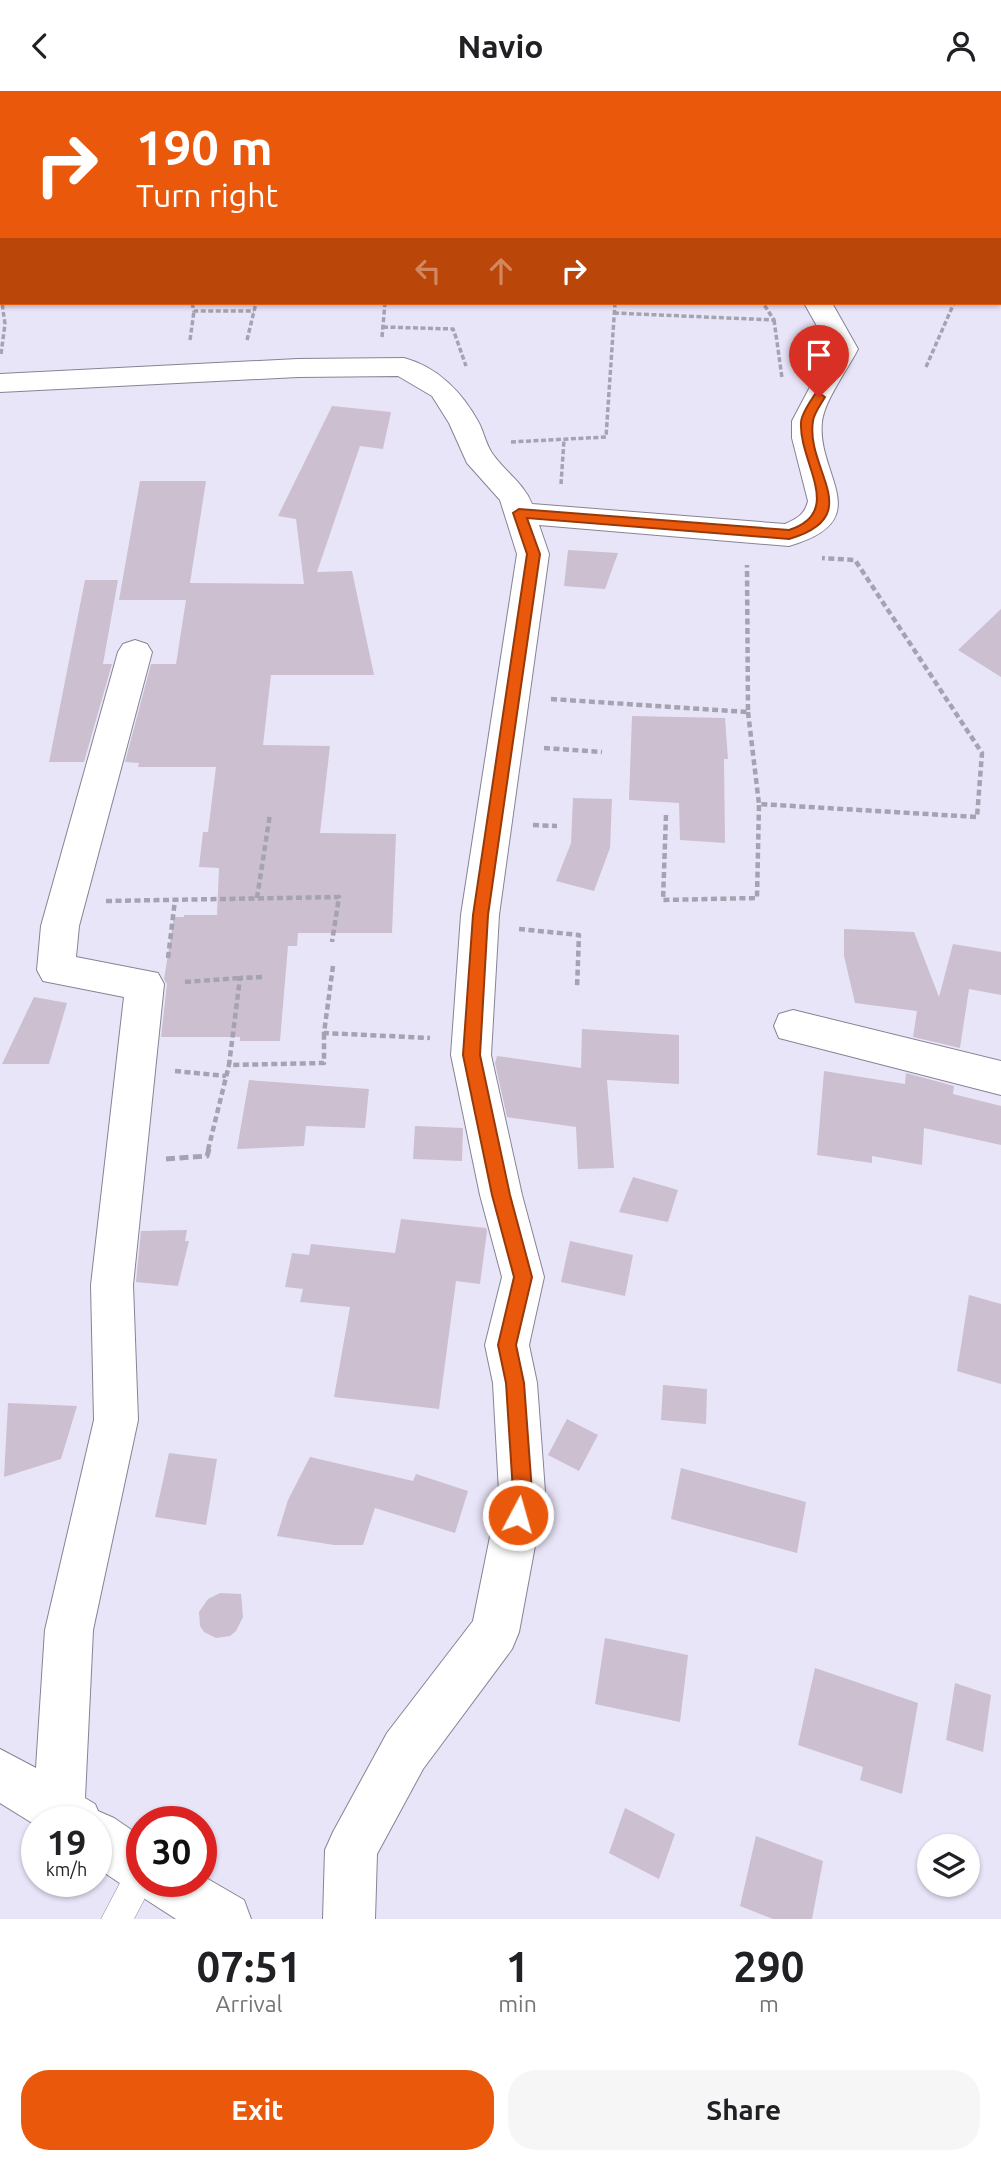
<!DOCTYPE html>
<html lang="en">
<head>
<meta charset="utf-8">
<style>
	:root { --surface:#fff; --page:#f6f6f6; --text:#202124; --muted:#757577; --accent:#ea580c }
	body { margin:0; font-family:Ubuntu,sans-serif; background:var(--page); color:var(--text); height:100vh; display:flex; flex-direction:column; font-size:26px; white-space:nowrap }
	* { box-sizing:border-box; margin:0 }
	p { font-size:23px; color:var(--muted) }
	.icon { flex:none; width:38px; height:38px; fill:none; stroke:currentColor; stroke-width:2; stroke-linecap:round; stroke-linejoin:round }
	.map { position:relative; height:1828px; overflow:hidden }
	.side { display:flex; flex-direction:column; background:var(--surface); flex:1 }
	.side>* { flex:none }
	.top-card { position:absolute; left:0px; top:0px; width:1001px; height:214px; box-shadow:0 2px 5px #0004; background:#ea580c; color:#fff; overflow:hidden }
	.buttons { position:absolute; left:917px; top:1743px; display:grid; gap:14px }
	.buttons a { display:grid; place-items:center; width:63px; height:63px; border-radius:50%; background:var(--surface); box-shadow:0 2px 5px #0004; font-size:35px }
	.speed { position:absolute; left:21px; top:1715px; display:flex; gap:14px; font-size:35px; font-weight:700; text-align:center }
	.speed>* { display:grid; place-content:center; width:91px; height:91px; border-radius:50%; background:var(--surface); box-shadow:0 2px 5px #0004; line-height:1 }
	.speed small { font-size:18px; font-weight:400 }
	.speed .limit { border:10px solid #d22; background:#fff; color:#111 }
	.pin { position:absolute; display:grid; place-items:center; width:60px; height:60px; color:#fff; margin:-72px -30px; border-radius:50% 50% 50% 0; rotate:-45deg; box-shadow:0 0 7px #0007 }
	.pin .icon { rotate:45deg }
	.me { position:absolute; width:77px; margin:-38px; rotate:6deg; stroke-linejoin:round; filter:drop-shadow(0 0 5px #0008) }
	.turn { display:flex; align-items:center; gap:24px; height:147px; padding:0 21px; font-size:32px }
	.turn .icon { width:91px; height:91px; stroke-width:2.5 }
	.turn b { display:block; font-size:49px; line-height:60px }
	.lanes { display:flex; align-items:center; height:66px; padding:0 21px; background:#0003; justify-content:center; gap:35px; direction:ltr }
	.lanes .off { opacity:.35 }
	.eta { display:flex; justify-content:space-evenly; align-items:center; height:119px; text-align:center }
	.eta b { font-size:42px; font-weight:700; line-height:49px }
	.primary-button { display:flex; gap:14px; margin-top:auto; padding:14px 21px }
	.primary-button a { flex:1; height:80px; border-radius:28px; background:var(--accent); color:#fff; font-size:28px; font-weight:700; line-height:80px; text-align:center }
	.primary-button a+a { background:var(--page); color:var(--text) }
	header { display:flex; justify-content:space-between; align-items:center; height:91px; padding:0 21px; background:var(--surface); font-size:32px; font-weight:700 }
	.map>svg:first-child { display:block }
	.building { fill:#ccbfd0 }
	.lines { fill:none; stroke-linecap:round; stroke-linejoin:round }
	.lane-casing { stroke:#878395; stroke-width:1 }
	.street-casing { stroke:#878395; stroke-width:2 }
	.path-far2 { stroke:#a5a2b1; stroke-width:3.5; stroke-dasharray:5 2.5; stroke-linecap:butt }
	.path-far1 { stroke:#a5a2b1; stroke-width:4.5; stroke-dasharray:6 3.5; stroke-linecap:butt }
	.path { stroke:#a5a2b1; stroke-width:5; stroke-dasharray:9 4.5; stroke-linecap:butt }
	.lane { fill:#fff; fill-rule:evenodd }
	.street { fill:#fff; fill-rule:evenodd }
	.route { fill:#ea580c; stroke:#983908; stroke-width:2 }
</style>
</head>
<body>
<header><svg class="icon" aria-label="back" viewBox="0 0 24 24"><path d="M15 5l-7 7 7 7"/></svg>Navio<svg class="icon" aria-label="person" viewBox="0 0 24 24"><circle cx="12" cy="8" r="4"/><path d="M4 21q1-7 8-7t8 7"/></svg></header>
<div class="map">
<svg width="1001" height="1828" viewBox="0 0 1001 1828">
	<rect width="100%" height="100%" fill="#e9e5f9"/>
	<g class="building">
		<polygon points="332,315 391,321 383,358 360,355 317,481 352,480 374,584 271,584 263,654 330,655 320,742 396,743 392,842 298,842 297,855 288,855 280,950 240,950 240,946 161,946 167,893 164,888 174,826 184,826 184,824 217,824 219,777 199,776 203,741 208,741 216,676 138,676 139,672 125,671 151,573 176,573 186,509 119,509 140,390 206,390 190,492 304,493 296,428 278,425"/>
		<polygon points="568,459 618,462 605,498 564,495"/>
		<polygon points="85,489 118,489 103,573 112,573 84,671 49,671"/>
		<polygon points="1001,518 1001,586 958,559"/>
		<polygon points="632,625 725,627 728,668 724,668 725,752 680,749 679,712 629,709"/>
		<polygon points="573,707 612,708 610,757 594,800 556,790 571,752"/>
		<polygon points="844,838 914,841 939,906 953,853 1001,861 1001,904 969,898 960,957 913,946 917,920 855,912 844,865"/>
		<polygon points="34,906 67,912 49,973 2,973"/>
		<polygon points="582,938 679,944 679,993 607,989 614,1077 578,1078 576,1036 507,1026 495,972 497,965 581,977"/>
		<polygon points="824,980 905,993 906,982 954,995 953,1003 1001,1015 1001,1054 924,1037 922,1074 872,1065 872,1072 817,1064"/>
		<polygon points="249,989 369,998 365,1037 306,1035 304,1055 237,1058"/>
		<polygon points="415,1035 463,1037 462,1070 413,1068"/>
		<polygon points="633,1086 678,1099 668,1131 619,1121"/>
		<polygon points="401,1128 486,1137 487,1140 480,1193 456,1190 439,1318 334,1306 350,1216 300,1211 303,1198 285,1196 292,1162 309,1164 311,1153 395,1162"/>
		<polygon points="187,1139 185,1150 189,1150 178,1195 136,1191 141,1140"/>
		<polygon points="570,1150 633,1164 625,1205 561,1191"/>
		<polygon points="969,1204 1001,1213 1001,1293 957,1280"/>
		<polygon points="663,1294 707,1298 706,1333 661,1329"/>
		<polygon points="8,1312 77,1315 61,1368 4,1386"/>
		<polygon points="567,1328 598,1344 579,1380 548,1364"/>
		<polygon points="169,1362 217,1368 206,1434 155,1426"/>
		<polygon points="310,1366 413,1390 416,1383 468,1400 455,1442 375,1417 363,1454 334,1454 277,1445 288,1409"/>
		<polygon points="681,1377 806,1411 797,1462 671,1428"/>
		<polygon points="220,1502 241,1503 243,1526 236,1540 230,1545 216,1547 204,1541 200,1535 199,1521 208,1508"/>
		<polygon points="605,1547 688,1564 680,1631 595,1613"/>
		<polygon points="815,1577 918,1612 902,1703 860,1689 863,1676 798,1654"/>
		<polygon points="955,1592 991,1604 983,1661 946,1649"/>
		<polygon points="625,1717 675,1743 659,1788 609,1762"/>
		<polygon points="756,1745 823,1770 812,1828 773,1828 740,1815"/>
	</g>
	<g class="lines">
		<defs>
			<polygon id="lane" points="142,1767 142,1790 154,1790 134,1828 101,1828 131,1771"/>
			<g id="street">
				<path d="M 804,212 L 832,212 L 858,258 C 848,278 824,310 822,331 C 816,384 879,429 789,455 L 539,434 L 549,463 L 499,824 L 491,964 L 522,1104 L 544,1186 L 529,1254 L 537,1292 L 545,1401 L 519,1541 L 512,1558 L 423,1678 L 377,1763 L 375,1828 L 323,1828 L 325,1759 L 333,1741 L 387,1642 L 473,1530 L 499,1401 L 493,1292 L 485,1254 L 502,1186 L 480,1104 L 451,964 L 461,824 L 517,463 L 500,409 L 467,372 L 449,332 L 432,305 L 398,285 L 298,286 L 0,301 L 0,283 L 298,268 L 404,267 C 438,276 463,302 479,332 C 484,342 486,353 492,362 C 504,380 524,392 532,413 L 785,433 C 798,427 805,423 808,410 L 792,347 L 792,330 L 830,258 Z"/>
				<polygon points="135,549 147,553 152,561 79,835 76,866 158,882 164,893 133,1194 138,1329 93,1539 85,1707 95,1713 98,1720 114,1727 142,1746 142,1790 201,1790 201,1784 244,1809 251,1828 176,1828 145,1808 142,1803 124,1795 96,1776 96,1731 37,1731 37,1735 0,1712 0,1658 36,1677 45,1539 94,1329 91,1194 124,906 43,890 37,879 41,835 118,561 123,553"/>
				<polygon points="793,919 1001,970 1001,1004 779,947 774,935 779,923"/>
			</g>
		</defs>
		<use href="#lane" class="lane-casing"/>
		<use href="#street" class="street-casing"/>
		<g class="path-far2">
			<polyline points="599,0 601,2"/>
			<polyline points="740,0 742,2"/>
			<polyline points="198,2 201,0"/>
			<polyline points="999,172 1001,170"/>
			<polyline points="192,212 194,220 254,220"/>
			<polyline points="614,222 774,229 763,212"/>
			<polyline points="774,229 782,287"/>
			<polyline points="383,236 453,238 466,275"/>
			<polyline points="382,246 385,212"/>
			<polyline points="190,249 194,220"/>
			<polyline points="247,249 256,212"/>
			<polyline points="1,263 5,233 2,212"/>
			<polyline points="926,276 954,212"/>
			<polyline points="511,351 606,346 615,212"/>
			<polyline points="561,393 564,349"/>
		</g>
		<g class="path-far1">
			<polyline points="551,608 748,621 747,474"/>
			<polyline points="748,621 759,713 977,726 982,662 855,469 822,467"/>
			<polyline points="544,657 602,661"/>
			<polyline points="666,724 663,809 757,807 759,713"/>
			<polyline points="533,734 557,735"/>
			<polyline points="257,807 270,723"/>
			<polyline points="106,810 339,806 332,851"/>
			<polyline points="519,838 579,844 577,897"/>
			<polyline points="168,867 175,809"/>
			<polyline points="333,875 324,942 430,947"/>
			<polyline points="262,886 240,887 229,974 324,972 324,942"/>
			<polyline points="185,891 240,887"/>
			<polyline points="175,980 226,985"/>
			<polyline points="208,1059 229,974"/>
		</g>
		<polyline class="path" points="166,1068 207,1065 209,1058"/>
		<use href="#lane" class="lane"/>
		<use href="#street" class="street"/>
	</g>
	<path class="route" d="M 819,302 L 825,306 C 821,313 814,322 813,330 C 805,379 868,425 789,448 L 527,427 L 540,463 L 488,824 L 480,964 L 510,1104 L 532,1186 L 516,1254 L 524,1292 L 532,1401 L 524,1431 L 518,1434 L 511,1431 L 508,1424 L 513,1401 L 506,1292 L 498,1254 L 514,1186 L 492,1104 L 463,964 L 473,824 L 527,463 L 513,422 L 519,418 L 789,439 C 845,421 799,372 801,332 C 801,323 810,311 815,303 Z"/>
</svg>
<div class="buttons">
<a><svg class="icon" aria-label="layers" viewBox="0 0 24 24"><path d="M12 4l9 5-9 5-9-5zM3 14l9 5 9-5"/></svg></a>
</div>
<div class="speed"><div>19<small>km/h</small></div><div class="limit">30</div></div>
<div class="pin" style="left:819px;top:306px;background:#d93025"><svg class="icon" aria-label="arrive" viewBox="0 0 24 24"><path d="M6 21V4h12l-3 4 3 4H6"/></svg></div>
<svg class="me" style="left:518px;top:1424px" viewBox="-20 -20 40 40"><circle r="17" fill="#ea580c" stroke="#fff" stroke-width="3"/><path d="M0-11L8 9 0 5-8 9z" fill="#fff"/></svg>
<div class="top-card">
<div class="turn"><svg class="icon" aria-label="right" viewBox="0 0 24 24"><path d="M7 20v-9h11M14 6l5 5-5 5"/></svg><div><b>190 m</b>Turn right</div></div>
<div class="lanes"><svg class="icon off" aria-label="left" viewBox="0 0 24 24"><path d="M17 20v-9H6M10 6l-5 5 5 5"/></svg><svg class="icon off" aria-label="ahead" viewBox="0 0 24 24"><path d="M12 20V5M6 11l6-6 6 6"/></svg><svg class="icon" aria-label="right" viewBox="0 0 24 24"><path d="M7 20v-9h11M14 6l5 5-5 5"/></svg></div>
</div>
</div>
<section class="side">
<div class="eta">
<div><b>07:51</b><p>Arrival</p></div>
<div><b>1</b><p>min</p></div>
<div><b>290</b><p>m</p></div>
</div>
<div class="primary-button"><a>Exit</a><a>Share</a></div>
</section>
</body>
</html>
